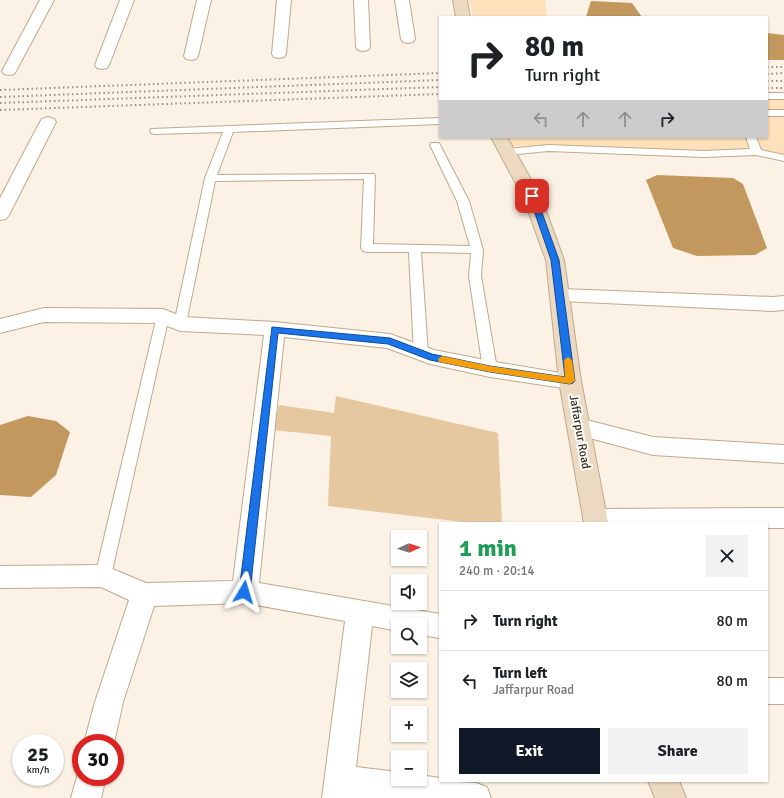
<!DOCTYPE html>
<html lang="en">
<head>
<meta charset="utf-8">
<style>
	:root { --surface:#fff; --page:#f2f2f2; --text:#202124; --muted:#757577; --line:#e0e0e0; --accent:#111827 }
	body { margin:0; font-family:Signika,sans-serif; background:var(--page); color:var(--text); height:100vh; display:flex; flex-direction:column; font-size:15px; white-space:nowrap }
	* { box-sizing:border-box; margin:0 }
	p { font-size:13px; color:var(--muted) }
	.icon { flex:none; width:22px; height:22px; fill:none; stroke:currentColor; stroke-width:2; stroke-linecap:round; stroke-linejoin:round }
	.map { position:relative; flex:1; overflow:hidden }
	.side { position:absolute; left:439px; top:522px; width:329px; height:260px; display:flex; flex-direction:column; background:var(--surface); border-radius:0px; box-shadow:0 1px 3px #0004 }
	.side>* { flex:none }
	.top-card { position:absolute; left:439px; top:16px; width:329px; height:122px; border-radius:0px; box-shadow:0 1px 3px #0004; background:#fff; color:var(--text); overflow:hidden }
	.needle { width:26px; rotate:86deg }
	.fabs { position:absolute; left:391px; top:530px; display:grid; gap:8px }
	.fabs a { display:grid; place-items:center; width:36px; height:36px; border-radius:0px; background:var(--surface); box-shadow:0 1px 3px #0004; font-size:20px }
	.speed { position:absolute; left:12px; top:734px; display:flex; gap:8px; font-size:20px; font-weight:700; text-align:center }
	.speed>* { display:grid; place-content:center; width:52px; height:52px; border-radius:50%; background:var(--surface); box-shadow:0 1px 3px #0004; line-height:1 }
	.speed small { font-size:10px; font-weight:400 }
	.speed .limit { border:6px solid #d22; background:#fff; color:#111 }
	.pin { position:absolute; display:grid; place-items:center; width:34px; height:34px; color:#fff; margin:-17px; border-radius:8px; box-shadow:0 2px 6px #0006 }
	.me { position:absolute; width:44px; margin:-22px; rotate:7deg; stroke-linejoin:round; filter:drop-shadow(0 0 3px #0008) }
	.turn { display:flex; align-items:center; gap:14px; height:84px; padding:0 20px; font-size:18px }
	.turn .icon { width:52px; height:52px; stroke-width:2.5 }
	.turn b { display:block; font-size:28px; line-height:34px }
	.lanes { display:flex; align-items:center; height:38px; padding:0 20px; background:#0003; justify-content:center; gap:20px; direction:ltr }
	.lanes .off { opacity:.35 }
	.round { display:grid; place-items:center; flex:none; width:42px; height:42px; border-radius:0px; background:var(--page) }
	.overview { display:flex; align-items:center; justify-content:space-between; height:68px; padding:0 20px }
	h1 { font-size:24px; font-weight:700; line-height:30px; color:#1e9e55 }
	.cta { display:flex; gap:8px; margin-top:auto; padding:8px 20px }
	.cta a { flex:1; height:46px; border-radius:0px; background:var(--accent); color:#fff; font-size:16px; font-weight:700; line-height:46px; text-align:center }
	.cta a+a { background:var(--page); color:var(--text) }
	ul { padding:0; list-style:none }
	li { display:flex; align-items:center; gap:12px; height:60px; padding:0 20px; border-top:1px solid var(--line) }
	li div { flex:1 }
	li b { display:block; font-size:15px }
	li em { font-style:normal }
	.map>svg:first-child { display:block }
	.built { fill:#fee1ba }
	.green { fill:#e5c7a0 }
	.water { fill:#c2985f }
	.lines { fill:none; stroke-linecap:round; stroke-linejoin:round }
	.lane-casing { stroke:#c1aa8b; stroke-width:2 }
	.street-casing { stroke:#c1aa8b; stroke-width:2 }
	.secondary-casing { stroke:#c1aa8b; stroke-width:2 }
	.lane { fill:#fff; fill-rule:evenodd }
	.street { fill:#fff; fill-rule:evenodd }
	.secondary { fill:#ebdac1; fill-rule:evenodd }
	.rail { stroke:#988f82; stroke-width:2; stroke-dasharray:1.5 3; stroke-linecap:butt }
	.route { fill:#1a73e8; stroke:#114b97 }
	.slow { fill:#f59e0b }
	.labels { text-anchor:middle; stroke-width:4; stroke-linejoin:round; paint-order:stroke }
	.street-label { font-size:12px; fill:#362d21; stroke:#fff }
</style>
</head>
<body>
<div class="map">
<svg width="784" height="798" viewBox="0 0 784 798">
	<rect width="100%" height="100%" fill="#fbf1e4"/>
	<g class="built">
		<polygon points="469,0 545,0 547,17 473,17"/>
		<polygon points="767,99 784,99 784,156 550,146 512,146 507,137 767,137"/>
	</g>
	<polygon class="green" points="336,396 498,433 502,523 472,523 328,506 331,436 273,430 279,405 334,413"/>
	<g class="water">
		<polygon points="591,1 632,3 642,17 586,17"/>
		<polygon points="767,33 784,35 784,60 767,60"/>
		<polygon points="657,175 733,178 743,184 767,248 755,255 697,256 673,248 646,180"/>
		<polygon points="28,416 56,421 70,432 56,475 31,497 0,495 0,425"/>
	</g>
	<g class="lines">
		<defs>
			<g id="lane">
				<rect x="767" y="93" width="17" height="6"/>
				<rect x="767" y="110" width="17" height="6"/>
				<polygon points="440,118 440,124 233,132 217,175 374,174 375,176 373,244 470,246 457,201 430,145 431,143 439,143 469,201 483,250 481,276 497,369 495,372 490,374 485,372 483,369 469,276 471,253 421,252 428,354 426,357 421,359 416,357 414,354 409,252 367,252 363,251 361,248 364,179 215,181 186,324 185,327 180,328 175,327 174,324 205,178 223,132 155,134 151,133 150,131 151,129"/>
				<polygon points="746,137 756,137 761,150 784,155 784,161 756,155 704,157 548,151 507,155 502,152 507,149 548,145 704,151 750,149"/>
				<polygon points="163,312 168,313 169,316 111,576 109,581 103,583 97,581 95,576 157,316 158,313"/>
			</g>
			<g id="street">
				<polygon points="40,0 54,0 16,71 14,74 9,75 4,74 2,71"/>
				<polygon points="120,0 134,0 109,65 107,68 102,69 97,68 95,65"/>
				<polygon points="197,0 211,0 198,56 196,59 191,60 186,59 184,56"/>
				<polygon points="277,0 291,0 286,54 284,57 279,58 274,57 272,54"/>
				<polygon points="354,0 368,0 370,47 368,50 363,51 358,50 356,47"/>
				<polygon points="395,0 409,0 415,39 413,42 408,43 403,42 401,39"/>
				<polygon points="48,117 54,119 56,122 9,215 6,219 0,220 0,198 40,122 42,119"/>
				<polygon points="561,289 772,297 784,296 784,310 772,311 561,301 554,300 551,295 554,290"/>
				<polygon points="44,308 163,309 183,317 275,322 390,334 434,350 490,361 578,376 581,381 578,386 570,389 490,377 430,364 387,348 284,337 259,583 440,614 440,638 420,635 420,625 398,625 398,631 372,626 356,767 398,772 398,779 420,779 420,775 440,778 440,781 476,783 487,787 491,798 322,798 345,621 245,603 154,606 123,702 114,743 84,743 95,702 129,600 101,587 0,588 0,566 103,565 146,583 233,581 264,335 180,331 160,323 44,322 0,333 0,319"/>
				<polygon points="579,418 653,437 784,445 784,463 653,455 571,433 568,427 571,421"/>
				<polygon points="784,508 784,528 767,528 767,523 585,523 583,519 586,512 595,509"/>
				<rect x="767" y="678" width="17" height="26"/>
				<polygon points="80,766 81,777 106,777 101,798 71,798"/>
			</g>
			<g id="secondary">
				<polygon points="453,0 467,0 470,17 456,17"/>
				<polygon points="491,137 507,137 541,197 564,260 581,381 608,523 584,523 559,381 546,260 523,197"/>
				<polygon points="648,781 679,781 686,798 655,798"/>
			</g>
		</defs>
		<use href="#lane" class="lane-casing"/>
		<use href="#street" class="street-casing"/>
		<use href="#secondary" class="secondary-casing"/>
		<use href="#lane" class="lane"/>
		<use href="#street" class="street"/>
		<use href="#secondary" class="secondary"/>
		<g class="rail">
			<polyline points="767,67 784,67"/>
			<polyline points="767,74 784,73"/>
			<polyline points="767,81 784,81"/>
			<polyline points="767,88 784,88"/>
			<polyline points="0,90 440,73"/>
			<polyline points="0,97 440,80"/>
			<polyline points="0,103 440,87"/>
			<polyline points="0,110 440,94"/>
		</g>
	</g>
	<polygon class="route" points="532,194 536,196 559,260 575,381 573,383 570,384 490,372 430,360 388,344 278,333 250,592 248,595 244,597 241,595 239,592 272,327 390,338 432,354 490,366 565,377 551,260 529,196"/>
	<polygon class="slow" points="442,356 490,366 565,377 564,360 568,357 572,360 575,381 570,384 490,372 439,362 438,359"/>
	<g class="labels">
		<g class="street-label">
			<text transform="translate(580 432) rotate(80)" y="4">Jaffarpur Road</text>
		</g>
	</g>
</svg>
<div class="fabs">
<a><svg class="needle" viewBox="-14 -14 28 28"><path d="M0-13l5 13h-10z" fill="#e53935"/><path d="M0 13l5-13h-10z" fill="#757577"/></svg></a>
<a><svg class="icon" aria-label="sound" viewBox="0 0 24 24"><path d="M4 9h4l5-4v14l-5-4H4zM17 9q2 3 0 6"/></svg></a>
<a><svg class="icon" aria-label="search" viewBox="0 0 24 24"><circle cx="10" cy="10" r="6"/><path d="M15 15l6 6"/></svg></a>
<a><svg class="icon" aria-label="layers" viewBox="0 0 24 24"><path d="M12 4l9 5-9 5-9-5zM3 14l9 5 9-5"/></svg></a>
<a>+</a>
<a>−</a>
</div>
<div class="speed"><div>25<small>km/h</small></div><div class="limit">30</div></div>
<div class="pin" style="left:532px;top:196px;background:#d93025"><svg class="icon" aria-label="arrive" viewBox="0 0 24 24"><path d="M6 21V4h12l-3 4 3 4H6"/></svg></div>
<svg class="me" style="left:244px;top:592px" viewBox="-20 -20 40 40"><path d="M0-17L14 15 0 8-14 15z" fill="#1a73e8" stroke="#fff" stroke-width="4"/></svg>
<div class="top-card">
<div class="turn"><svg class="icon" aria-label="right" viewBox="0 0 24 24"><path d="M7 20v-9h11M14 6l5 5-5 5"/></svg><div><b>80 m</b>Turn right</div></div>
<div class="lanes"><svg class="icon off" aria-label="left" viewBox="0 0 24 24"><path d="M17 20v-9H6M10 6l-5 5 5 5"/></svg><svg class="icon off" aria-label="ahead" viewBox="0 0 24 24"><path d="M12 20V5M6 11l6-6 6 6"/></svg><svg class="icon off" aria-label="ahead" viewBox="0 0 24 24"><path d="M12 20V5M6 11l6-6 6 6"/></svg><svg class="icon" aria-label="right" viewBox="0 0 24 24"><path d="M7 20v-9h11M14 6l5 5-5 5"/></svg></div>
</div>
<section class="side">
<div class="overview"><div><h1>1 min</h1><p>240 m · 20:14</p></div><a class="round"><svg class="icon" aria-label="close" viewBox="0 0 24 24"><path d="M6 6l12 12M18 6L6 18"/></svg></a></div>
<ul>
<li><svg class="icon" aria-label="right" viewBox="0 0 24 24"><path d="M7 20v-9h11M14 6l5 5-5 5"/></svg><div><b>Turn right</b></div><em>80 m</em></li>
<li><svg class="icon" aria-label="left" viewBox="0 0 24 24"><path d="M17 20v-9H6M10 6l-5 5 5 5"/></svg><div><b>Turn left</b><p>Jaffarpur Road</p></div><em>80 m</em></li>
</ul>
<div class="cta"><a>Exit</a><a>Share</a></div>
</section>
</div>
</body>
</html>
